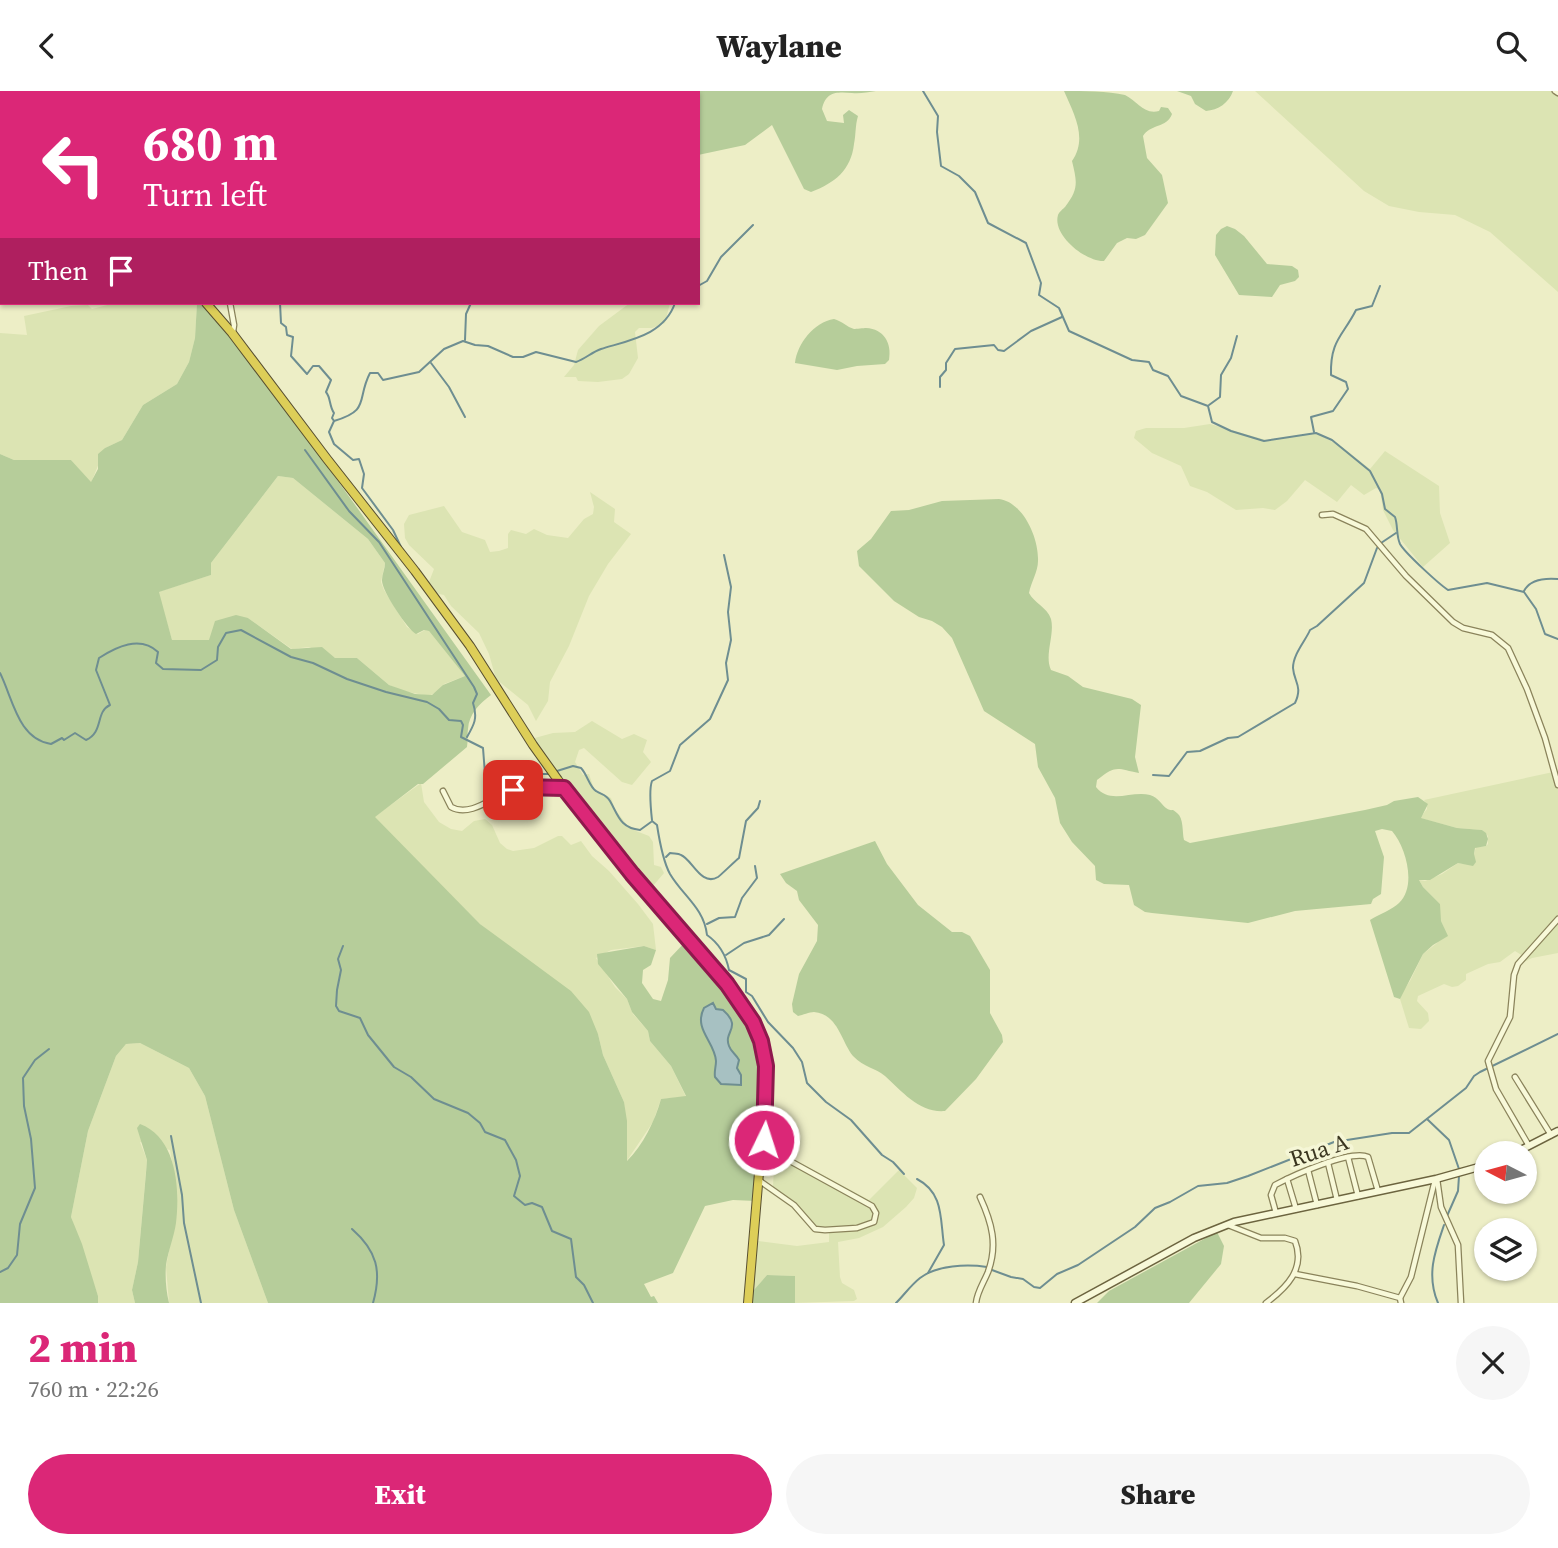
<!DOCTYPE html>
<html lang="en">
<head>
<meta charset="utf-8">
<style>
	:root { --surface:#fff; --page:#f6f6f6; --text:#222; --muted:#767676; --accent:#db2777 }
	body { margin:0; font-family:"Source Serif 4",serif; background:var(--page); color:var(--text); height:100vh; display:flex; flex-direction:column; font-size:26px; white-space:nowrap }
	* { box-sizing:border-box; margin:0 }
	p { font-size:23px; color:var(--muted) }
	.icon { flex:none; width:38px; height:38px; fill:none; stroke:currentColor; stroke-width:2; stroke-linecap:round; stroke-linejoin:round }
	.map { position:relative; height:1212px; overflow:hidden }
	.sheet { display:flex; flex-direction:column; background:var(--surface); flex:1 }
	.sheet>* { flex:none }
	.hud { position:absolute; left:0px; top:0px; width:700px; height:214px; box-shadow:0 2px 5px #0004; background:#db2777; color:#fff; overflow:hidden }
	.needle { width:46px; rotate:276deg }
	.fabs { position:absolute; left:1474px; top:1050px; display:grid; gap:14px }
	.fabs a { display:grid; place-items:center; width:63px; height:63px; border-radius:50%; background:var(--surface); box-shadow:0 2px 5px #0004; font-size:35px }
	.pin { position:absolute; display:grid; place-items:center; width:60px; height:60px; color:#fff; margin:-30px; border-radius:14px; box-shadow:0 4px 10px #0006 }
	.me { position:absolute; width:77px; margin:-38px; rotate:4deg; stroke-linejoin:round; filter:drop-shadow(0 0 5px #0008) }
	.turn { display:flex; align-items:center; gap:24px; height:147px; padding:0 28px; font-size:32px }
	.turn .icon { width:91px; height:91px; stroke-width:2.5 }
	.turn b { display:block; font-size:49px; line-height:60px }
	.then { display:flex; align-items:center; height:66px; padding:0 28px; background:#0003; gap:14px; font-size:26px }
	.round { display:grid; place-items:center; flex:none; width:74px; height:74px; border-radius:37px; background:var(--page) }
	.overview { display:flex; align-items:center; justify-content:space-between; height:119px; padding:0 28px }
	h1 { font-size:42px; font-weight:800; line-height:52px; color:var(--accent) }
	.primary-button { display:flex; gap:14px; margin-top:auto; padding:14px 28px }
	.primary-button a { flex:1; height:80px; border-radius:42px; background:var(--accent); color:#fff; font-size:28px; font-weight:800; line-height:80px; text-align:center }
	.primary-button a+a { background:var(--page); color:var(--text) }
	header { display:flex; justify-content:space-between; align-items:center; height:91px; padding:0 28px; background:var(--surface); font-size:32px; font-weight:800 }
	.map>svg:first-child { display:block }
	.farmland { fill:#dce4b3 }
	.green { fill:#b6cd9a; fill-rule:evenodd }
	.water { fill:#a7c1c2; stroke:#6e8e91; stroke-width:2 }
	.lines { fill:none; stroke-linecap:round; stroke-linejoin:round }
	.stream { stroke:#6e8e91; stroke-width:2 }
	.street-casing { stroke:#8a835b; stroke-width:7 }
	.secondary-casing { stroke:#6c643f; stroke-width:9 }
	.highway-casing { stroke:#584f30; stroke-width:10 }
	.street { stroke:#f8f9d9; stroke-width:4.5 }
	.secondary { stroke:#f8f9d9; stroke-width:6 }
	.highway { stroke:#ddce58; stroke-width:8 }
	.route-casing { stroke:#8e194d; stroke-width:18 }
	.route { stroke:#db2777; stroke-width:12 }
	.labels { text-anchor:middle; stroke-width:7; stroke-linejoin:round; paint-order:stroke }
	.street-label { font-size:23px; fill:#3a351f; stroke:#f5f6d6 }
</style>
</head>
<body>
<header><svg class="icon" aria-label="back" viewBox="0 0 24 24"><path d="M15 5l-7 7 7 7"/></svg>Waylane<svg class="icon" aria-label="search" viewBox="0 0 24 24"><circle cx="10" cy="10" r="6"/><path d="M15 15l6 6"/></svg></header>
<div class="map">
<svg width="1558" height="1212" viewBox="0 0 1558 1212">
	<rect width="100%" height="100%" fill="#edeec6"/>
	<g class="farmland">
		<polygon points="1255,0 1553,0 1558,2 1558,201 1490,141 1455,124 1419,121 1389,115 1364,100"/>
		<polygon points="115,212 197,212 195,247 189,271 177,293 143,314 122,349 105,357 91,392 71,369 14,369 0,363 0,242 27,244 24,225 71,215 88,214 92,218"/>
		<polygon points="630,212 670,212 665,232 652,237 639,237 635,241 638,267 629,283 622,288 598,291 578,290 576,286 564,286 574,274 578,259 599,235"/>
		<polygon points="1210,333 1266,349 1316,342 1342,356 1370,378 1385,360 1439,395 1440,422 1450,452 1423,476 1393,439 1383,419 1380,399 1376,397 1364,404 1351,394 1337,411 1305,389 1287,410 1275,419 1263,417 1236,419 1207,401 1190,395 1181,375 1152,362 1134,347 1136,340 1146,337 1184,337"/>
		<polygon points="278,385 293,387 368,448 385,472 381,491 384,499 407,536 418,543 425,539 429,540 465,585 444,593 439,600 429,605 403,600 389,594 357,567 335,567 309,556 292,558 248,527 209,549 172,549 158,501 211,484 211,472"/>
		<polygon points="590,401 615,418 614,431 631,443 608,473 589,505 569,555 550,591 548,610 536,630 528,614 496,588 489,563 479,542 451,515 444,504 439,503 430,497 429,491 434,478 409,454 405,447 404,433 409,424 444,415 462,441 485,449 490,461 499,460 508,457 508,443 511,439 526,443 534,438 547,444 568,447 584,428 593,423 594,416"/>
		<polygon points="592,630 622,648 634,643 647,649 643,661 651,671 632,694 622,691 584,657 579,659 575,671 583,684 589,683 594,698 611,707 615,718 626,733 636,740 649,745 653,751 654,774 661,776 664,782 652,796 531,648 553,642 575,641"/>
		<polygon points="1558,680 1558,862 1532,867 1524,871 1523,865 1515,860 1500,871 1488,873 1466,883 1466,889 1458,895 1452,896 1444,893 1418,905 1417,910 1428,922 1429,930 1421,938 1409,937 1400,908 1401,903 1410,890 1423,863 1437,852 1444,837 1440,828 1440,813 1423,796 1419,789 1425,790 1442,783 1458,772 1465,773 1474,763 1476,756 1486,755 1488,753 1488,745 1482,739 1457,737 1420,727 1427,718 1427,713 1424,709"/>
		<polygon points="421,692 424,711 439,731 451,738 462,740 474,730 485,728 492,734 500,752 507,758 513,760 534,757 558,745 562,745 571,754 581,750 592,765 609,780 638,813 653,833 656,859 644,855 611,859 596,867 615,896 627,908 633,923 648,940 650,950 671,975 686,1006 661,1008 653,1031 626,1071 624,1011 603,964 598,943 501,850 480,833 374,726"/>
		<polygon points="140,952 189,977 205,1005 234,1119 268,1212 169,1212 166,1176 177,1115 174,1083 170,1059 140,1051 147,1069 138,1171 132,1199 135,1212 98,1212 98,1205 71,1126 88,1040 116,965 126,953"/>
		<polygon points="775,1058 869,1109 899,1079 917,1097 914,1107 906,1116 883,1136 859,1147 838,1151 840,1186 842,1192 854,1199 857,1208 854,1210 795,1212 795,1185 767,1184 753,1200 758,1150 797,1155 829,1151 829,1139 816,1138 773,1095"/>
	</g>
	<g class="green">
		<path d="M 682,0 L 876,0 C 868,1 860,3 852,2 C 837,1 826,0 822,18 L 827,30 L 844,32 L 843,24 L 849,19 L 858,25 C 855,35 856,44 854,53 C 851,79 835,92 811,101 L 804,98 L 772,34 L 745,54 L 698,64 L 698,2 L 680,2 Z"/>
		<path d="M 1064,0 C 1083,0 1108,0 1125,4 C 1137,10 1144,24 1159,20 L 1161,16 L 1168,17 L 1172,23 C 1167,37 1150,33 1143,45 L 1147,67 L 1162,84 L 1168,112 L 1145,144 L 1136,148 L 1127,147 L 1117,152 L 1104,170 C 1086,171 1052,144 1058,124 C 1059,121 1063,118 1065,116 C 1079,98 1077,91 1072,70 C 1088,47 1074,23 1064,0 Z"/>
		<path d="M 1177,0 L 1233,0 C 1229,12 1218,19 1206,20 L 1195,13 L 1191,5 Z"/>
		<polygon points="1227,135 1235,138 1244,145 1267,173 1292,175 1298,179 1299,186 1295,190 1280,194 1272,206 1239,204 1215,164 1216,144 1221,138"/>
		<path d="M 197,212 L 203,212 L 245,260 L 491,604 C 479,613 469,623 468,638 C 467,645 468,650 467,656 L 423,693 L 418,693 L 375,726 L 480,833 L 571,900 L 589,921 L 598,943 L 603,964 L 624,1011 L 627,1030 L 627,1070 C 643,1054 655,1030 661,1008 L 686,1005 L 671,975 L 650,950 L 648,940 L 632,921 L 627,908 L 598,873 L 597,863 L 644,855 L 656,859 L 651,874 L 643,879 L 642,892 L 653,908 L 661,910 L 668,889 L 670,867 L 687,849 C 721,891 753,922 764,977 L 756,1110 L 733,1109 L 705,1115 L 673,1182 L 644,1193 L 651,1206 L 654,1205 L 658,1212 L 268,1212 L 234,1119 L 205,1005 L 189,977 L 140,952 L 126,953 L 116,965 L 88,1040 L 71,1126 L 82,1153 L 98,1205 L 98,1212 L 0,1212 L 0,363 L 14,369 L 71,369 L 91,391 L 98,378 L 98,363 L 105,357 L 122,349 L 143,314 L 177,293 L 189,271 L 195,247 ZM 278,385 L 293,387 L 368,448 L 385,472 C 385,478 382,483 382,489 C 381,499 408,539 416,543 L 424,539 L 429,540 L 465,585 L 443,594 L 432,604 L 415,603 L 389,594 L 357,567 L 335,567 L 322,556 L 291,558 L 248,527 L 236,524 L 215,530 L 209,549 L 172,549 L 159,501 L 211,484 L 211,472 Z"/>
		<path d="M 834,228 C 842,230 847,236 854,238 C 856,238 864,237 866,237 C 884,238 892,252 889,269 L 885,273 L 857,275 L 837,279 L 795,272 C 797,253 814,231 834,228 Z"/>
		<path d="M 999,408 C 1023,411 1039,447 1038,470 C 1038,481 1031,491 1029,502 C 1034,512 1047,516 1051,528 C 1055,544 1044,564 1051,579 L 1068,585 L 1083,596 L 1132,608 L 1141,614 L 1135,666 L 1139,682 C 1117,678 1117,673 1097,689 L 1096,696 C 1110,714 1132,699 1150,704 C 1159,707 1161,713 1166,717 C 1174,722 1170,716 1177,722 C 1184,727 1182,741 1184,749 L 1190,752 L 1365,719 L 1387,714 L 1394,710 L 1418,706 L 1428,713 L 1421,727 L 1457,737 L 1482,739 L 1486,742 L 1488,748 L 1486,755 L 1475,757 L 1474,763 L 1476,771 L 1473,775 L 1458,772 L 1430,789 L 1419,789 L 1423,796 L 1440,813 L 1441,830 L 1448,845 L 1433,854 L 1423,863 L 1400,908 L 1394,906 L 1370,829 C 1378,824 1393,818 1399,812 C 1417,795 1406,756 1392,740 L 1382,738 L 1375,740 L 1384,766 L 1381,803 L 1373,808 L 1371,813 L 1295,820 L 1248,832 L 1152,822 L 1145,821 L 1134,814 L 1129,794 L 1104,793 L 1096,789 L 1095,775 L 1072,751 L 1060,732 L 1055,707 L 1038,676 L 1035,653 L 984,620 L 952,547 L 942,536 L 932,530 L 919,526 L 894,510 L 859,475 L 857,460 L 871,448 L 891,420 L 909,419 L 942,410 Z"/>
		<path d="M 875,750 L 887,773 L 918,814 L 952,841 L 962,841 L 970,845 L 990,879 L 990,922 L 1002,944 L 1003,951 L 976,988 L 945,1020 C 919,1022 903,1001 885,985 C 874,976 865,977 853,965 C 841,950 838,923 814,921 C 809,921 803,924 798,925 L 793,921 L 792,913 L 799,883 L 817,850 L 818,834 L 799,809 L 797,800 L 786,792 L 780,783 Z"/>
		<path d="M 140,1033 C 177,1047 180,1098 176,1132 C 174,1146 168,1160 166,1174 C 165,1186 166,1200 169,1212 L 135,1212 L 132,1199 L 138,1171 L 146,1082 L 147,1069 L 137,1037 Z"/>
		<polygon points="1217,1141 1224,1155 1221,1173 1189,1212 1097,1212 1109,1200"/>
		<polygon points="767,1184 795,1185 795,1212 753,1212 753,1200"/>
	</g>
	<path class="water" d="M 713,912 L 716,918 L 723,919 C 743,937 723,940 729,955 C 731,961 736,963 739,969 L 737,977 L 741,984 L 741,994 L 721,993 L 715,986 C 714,980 716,976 716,970 C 715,951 693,938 704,917 Z"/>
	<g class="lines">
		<g class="stream">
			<polyline points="12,0 16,2"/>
			<polyline points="39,0 43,2"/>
			<path d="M 923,0 L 938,25 L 937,41 L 941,75 L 959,85 L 975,101 L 988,132 L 1026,152 L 1041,192 L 1039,204 L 1059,217 L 1069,240 L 1132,269 L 1149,271 L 1153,279 L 1168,285 L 1181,305 L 1208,315 L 1212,331 L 1231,340 L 1264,350 L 1316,342 L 1332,349 L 1370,380 L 1382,403 L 1385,418 L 1395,426 C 1398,434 1396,444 1400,453 C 1405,462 1439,493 1448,499 L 1487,492 L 1524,501 L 1536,518 L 1545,543 L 1558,548"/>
			<polyline points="23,2 28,0"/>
			<polyline points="526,2 527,0"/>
			<polyline points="698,195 707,190 721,166 753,134"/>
			<polyline points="0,200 2,199"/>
			<path d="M 280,212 L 281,232 L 286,236 L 287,244 L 293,246 L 291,265 L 307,283 L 313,275 L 319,275 L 331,289 L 326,301 C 331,307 329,315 334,322 L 332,327 L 334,330 L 329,341 L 334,353 L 353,369 L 359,368 L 364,383 L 362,397 L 393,439 L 401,456"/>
			<polyline points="465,249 466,223 471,212"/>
			<polyline points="431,272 449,296 465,326"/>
			<polyline points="940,296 940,286 946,279 946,272 955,258 994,254 998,259 1004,260 1031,240 1062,226"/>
			<polyline points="1209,314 1220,306 1221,284 1231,267 1237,245"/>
			<path d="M 334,330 C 371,319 356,309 370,282 L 378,282 L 383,289 L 419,281 L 444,258 L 463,250 L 475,254 L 488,255 L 513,266 L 523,266 L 536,261 L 576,271 C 585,268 592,261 601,258 C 630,249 664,244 675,212"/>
			<path d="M 1314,341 L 1311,326 L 1333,320 L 1348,298 L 1346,291 L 1331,284 C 1330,249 1343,245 1356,219 L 1372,215 L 1380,195"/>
			<path d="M 305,359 L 349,420 L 379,451 L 474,596 L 477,603 L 473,612 C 478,627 474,634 467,646"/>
			<polyline points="1381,452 1396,442"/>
			<path d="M 1524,500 C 1530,488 1546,487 1558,488"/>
			<path d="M 0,582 C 13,608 18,648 51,653 L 62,647 L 64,649 L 75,642 L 86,649 C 104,641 95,621 110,614 L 96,579 L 99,567 C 116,556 140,544 158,561 L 156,572 L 163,578 L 201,579 L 217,569 L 218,556 L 226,542 L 241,539 L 291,566 L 313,572 L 347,588 L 386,601 L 427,611 L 439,618 L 449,629 L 461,630 L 463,634 L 461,646 L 483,657 L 485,683 L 519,676 L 537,683 L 549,683"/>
			<path d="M 557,680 L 573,675 L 581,677 C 587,683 590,697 596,700 C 602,704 606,703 610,710 C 618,724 620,737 640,739 L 651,731"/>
			<path d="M 1153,684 L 1169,685 L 1187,661 L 1200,660 L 1228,647 L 1238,646 L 1295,612 C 1303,595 1294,591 1293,577 C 1293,563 1306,549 1310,539 L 1317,535 L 1364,492 L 1377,457"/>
			<path d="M 652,729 C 651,720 649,698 652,690 L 670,680 L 680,654 L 710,628 L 728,589 L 726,572 L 731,549 L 728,521 L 731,496 L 724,464"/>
			<path d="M 652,730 L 657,734 C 659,747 664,772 670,783 C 683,805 704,817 707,844 C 720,853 726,864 729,879 L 746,888 L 746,901 L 752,905 L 768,931 L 793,957 L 802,971 L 807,992 L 826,1011 L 851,1029 L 882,1064 L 893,1071 L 904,1083"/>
			<path d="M 666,766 L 670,762 C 674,763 678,762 681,764 C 692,768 701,796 718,786 C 722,783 734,771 739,767 L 746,730 L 758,717 L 760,710"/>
			<polyline points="707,833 719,827 735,826 742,807 757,787 755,775"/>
			<polyline points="343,855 338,868 341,879 337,899 336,915 339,920 360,927 368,944 394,976 411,986 434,1008 468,1022 480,1032 485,1041 505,1049 516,1069 520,1085 514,1105 525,1114 532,1112 542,1116 552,1140 571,1148 576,1186 584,1194 593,1212"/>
			<polyline points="726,864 744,852 769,844 784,828"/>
			<polyline points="1427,1028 1449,1049 1459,1078"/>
			<polyline points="171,1045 182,1104 184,1132 201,1212"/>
			<path d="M 917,1088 C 944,1102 940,1128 944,1154 L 928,1182"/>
			<polyline points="1447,1125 1458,1100 1459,1085"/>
			<path d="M 352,1138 C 377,1160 382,1180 373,1212"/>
			<polyline points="992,1179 1011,1186 1023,1188 1034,1196 1040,1197 1057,1183 1078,1174 1135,1136 1155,1117 1170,1111 1198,1095 1227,1092 1248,1085 1334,1051 1392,1042 1409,1042 1466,997 1474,985 1480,981 1558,943"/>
			<polyline points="0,1181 8,1177 17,1164 20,1133 35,1097 31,1048 24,1015 23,987 35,969 49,958"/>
			<path d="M 896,1212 C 904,1204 911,1194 920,1187 C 937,1174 967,1173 987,1176"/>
			<path d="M 1438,1212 C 1426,1184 1435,1160 1444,1134"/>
		</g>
		<defs>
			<g id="street">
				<polyline points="1555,0 1558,2"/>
				<polyline points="531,2 532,0"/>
				<polyline points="230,212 234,234 233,241"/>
				<polyline points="1322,424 1333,423 1366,438 1406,485 1453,531 1463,537 1492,544 1508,557 1527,598 1545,647 1558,694"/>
				<path d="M 443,700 L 451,716 C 472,728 498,701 518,697 C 532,694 549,696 563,697"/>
				<polyline points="1515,986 1551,1044"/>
				<polyline points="1529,1055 1496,998 1488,970 1510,926 1514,884 1518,873 1558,828"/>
				<polyline points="1348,1066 1358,1105"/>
				<polyline points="1328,1072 1337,1109"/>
				<polyline points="1308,1079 1317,1114"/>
				<polyline points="1287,1088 1296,1118"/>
				<polyline points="1437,1088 1441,1116 1458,1154 1461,1212"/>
				<polyline points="760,1090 794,1114 815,1138 825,1139 857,1137 874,1131 876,1122 872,1115 790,1070 780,1069"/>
				<path d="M 1276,1122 L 1271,1104 L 1275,1094 C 1292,1085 1351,1058 1368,1066 L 1378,1100"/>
				<path d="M 1228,1134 L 1261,1147 L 1285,1147 L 1295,1150 C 1306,1178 1286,1197 1266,1212"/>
				<polyline points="1295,1183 1357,1195 1400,1207"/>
				<path d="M 976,1212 C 977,1201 984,1191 988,1181 C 998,1154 992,1132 980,1106"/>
				<polyline points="1401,1212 1400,1207 1411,1186 1435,1089"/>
			</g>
			<g id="secondary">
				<polyline points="0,12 2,12"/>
				<polyline points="1515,1062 1558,1040"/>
				<polyline points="1075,1212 1194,1147 1234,1131 1436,1088 1486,1074"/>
			</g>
			<g id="highway">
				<polyline points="60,0 61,2"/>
				<polyline points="206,212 232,242 327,368 415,480 470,555 533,654 558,689 632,783 736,904 753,931 761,950 767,987 748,1212"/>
			</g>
		</defs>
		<use href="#street" class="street-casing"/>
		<use href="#secondary" class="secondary-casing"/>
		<use href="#highway" class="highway-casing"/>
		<use href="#street" class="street"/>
		<use href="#secondary" class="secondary"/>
		<use href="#highway" class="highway"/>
	</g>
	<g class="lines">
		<defs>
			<polyline id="route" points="513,699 522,696 564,697 632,783 727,893 753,931 761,950 766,975 764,1049"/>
		</defs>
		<use href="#route" class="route-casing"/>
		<use href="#route" class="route"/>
	</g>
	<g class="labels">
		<g class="street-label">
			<text transform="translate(1319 1059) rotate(-18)" y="8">Rua A</text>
		</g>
	</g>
</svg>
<div class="fabs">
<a><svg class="needle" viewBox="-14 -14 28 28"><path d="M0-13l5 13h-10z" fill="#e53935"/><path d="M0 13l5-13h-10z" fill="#767676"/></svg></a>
<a><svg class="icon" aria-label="layers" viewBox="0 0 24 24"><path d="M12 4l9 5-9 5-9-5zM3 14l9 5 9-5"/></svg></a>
</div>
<div class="pin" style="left:513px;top:699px;background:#d93025"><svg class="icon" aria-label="arrive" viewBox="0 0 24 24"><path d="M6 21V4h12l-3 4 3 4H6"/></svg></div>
<svg class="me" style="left:764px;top:1049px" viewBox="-20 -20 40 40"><circle r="17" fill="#db2777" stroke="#fff" stroke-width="3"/><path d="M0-11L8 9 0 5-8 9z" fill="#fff"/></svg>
<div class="hud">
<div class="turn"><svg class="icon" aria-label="left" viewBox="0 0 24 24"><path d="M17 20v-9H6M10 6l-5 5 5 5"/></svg><div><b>680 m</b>Turn left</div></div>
<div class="then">Then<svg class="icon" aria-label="arrive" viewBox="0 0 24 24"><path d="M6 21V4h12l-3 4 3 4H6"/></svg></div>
</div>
</div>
<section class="sheet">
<div class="overview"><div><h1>2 min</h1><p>760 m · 22:26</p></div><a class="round"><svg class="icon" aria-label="close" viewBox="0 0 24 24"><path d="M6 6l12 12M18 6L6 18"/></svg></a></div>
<div class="primary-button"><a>Exit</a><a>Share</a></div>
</section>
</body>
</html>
